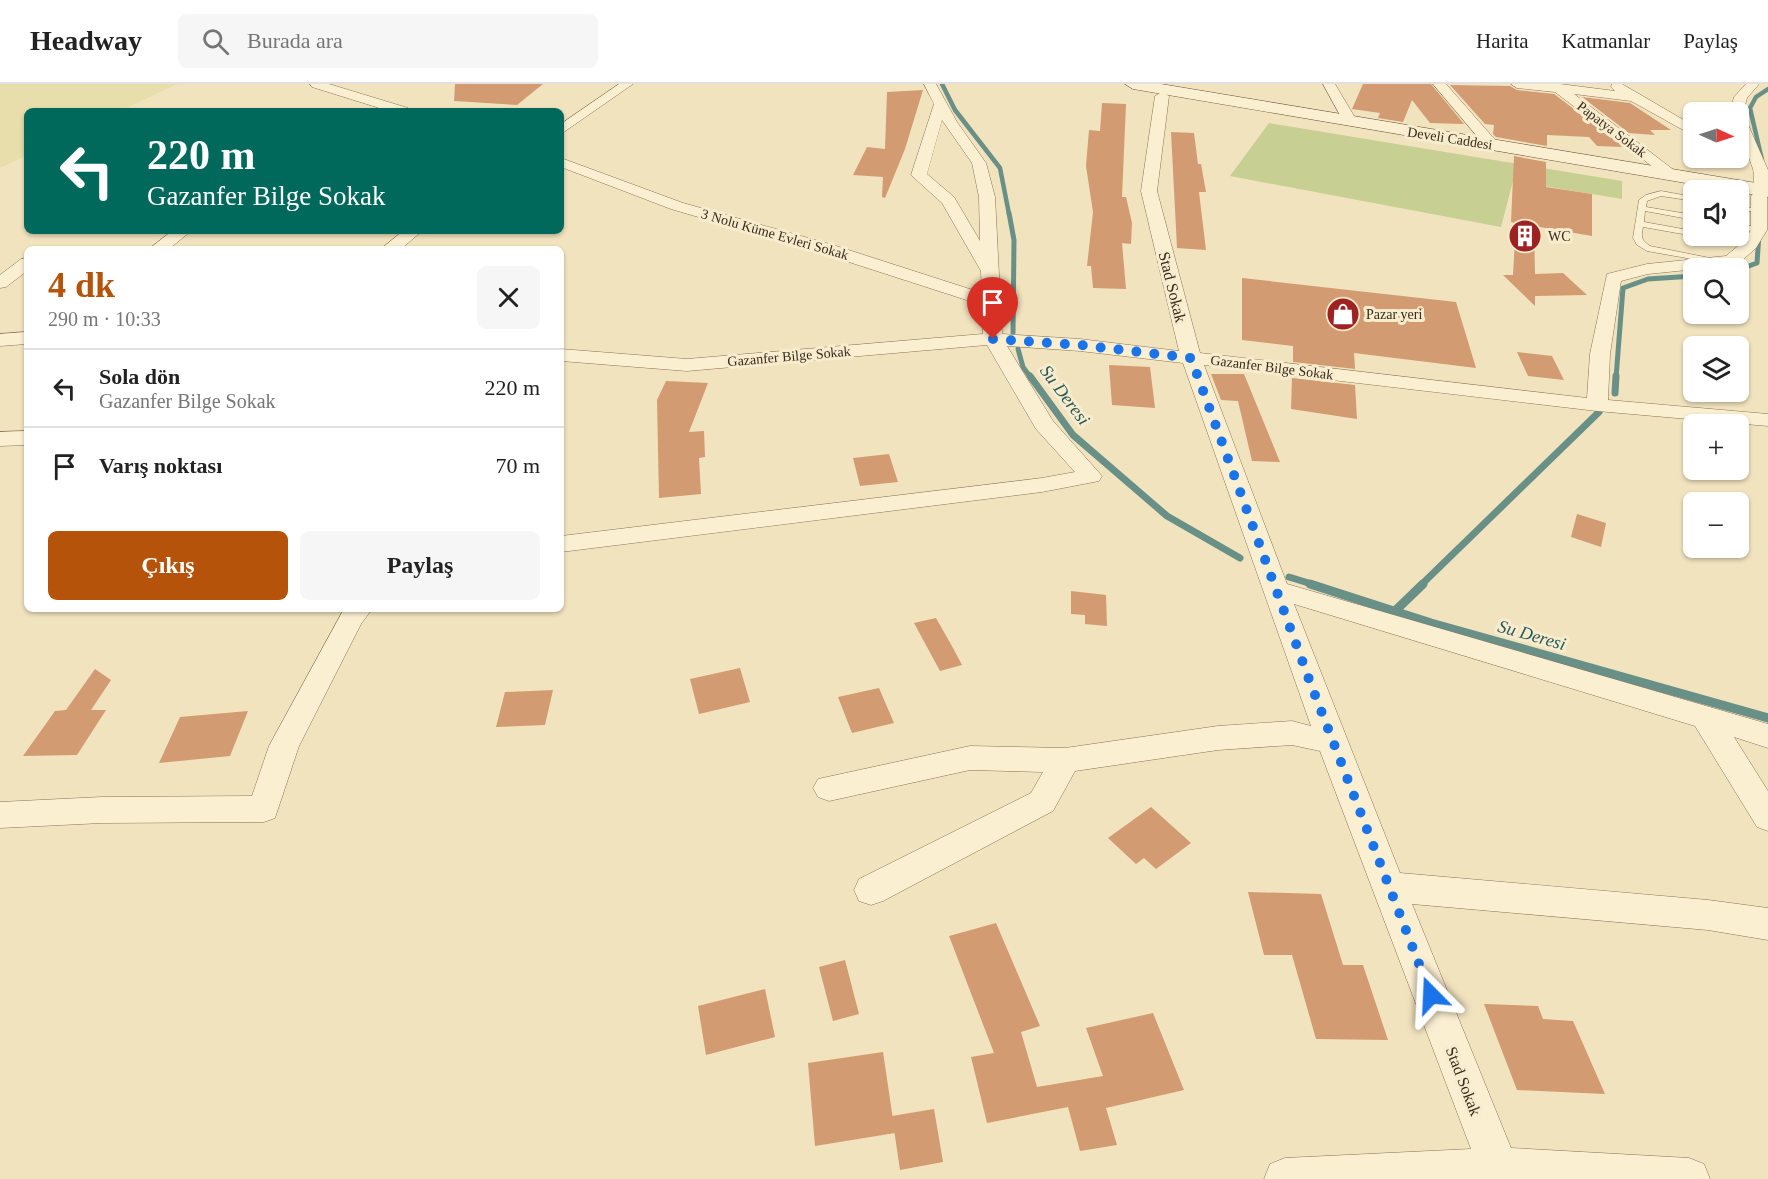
<!DOCTYPE html>
<html lang="tr">
<head>
<meta charset="utf-8">
<style>
	:root { --surface:#fff; --page:#f6f6f6; --text:#222; --muted:#767676; --line:#e0e0e0; --accent:#b45309 }
	body { margin:0; font-family:"Times New Roman",serif; background:var(--page); color:var(--text); height:100vh; display:flex; flex-direction:column; font-size:22px; white-space:nowrap }
	* { box-sizing:border-box; margin:0 }
	p { font-size:20px; color:var(--muted) }
	.icon { flex:none; width:33px; height:33px; fill:none; stroke:currentColor; stroke-width:2; stroke-linecap:round; stroke-linejoin:round }
	.map { position:relative; flex:1; overflow:hidden }
	.details { position:absolute; left:24px; top:162px; width:540px; height:366px; display:flex; flex-direction:column; background:var(--surface); border-radius:9px; box-shadow:0 2px 4px #0004 }
	.details>* { flex:none }
	.guide { position:absolute; left:24px; top:24px; width:540px; height:126px; border-radius:9px; box-shadow:0 2px 4px #0004; background:#00695c; color:#fff; overflow:hidden }
	.needle { width:39px; rotate:93deg }
	.fabs { position:absolute; left:1683px; top:18px; display:grid; gap:12px }
	.fabs a { display:grid; place-items:center; width:66px; height:66px; border-radius:9px; background:var(--surface); box-shadow:0 2px 4px #0004; font-size:30px }
	.pin { position:absolute; display:grid; place-items:center; width:51px; height:51px; color:#fff; margin:-62px -26px; border-radius:50% 50% 50% 0; rotate:-45deg; box-shadow:0 0 6px #0007 }
	.pin .icon { rotate:45deg }
	.me { position:absolute; width:66px; margin:-33px; rotate:339deg; stroke-linejoin:round; filter:drop-shadow(0 0 4px #0008) }
	.turn { display:flex; align-items:center; gap:21px; height:126px; padding:0 24px; font-size:27px }
	.turn .icon { width:78px; height:78px; stroke-width:2.5 }
	.turn b { display:block; font-size:42px; line-height:51px }
	.round { display:grid; place-items:center; flex:none; width:63px; height:63px; border-radius:9px; background:var(--page) }
	.head { display:flex; align-items:center; justify-content:space-between; height:102px; padding:0 24px }
	h1 { font-size:36px; font-weight:600; line-height:45px; color:var(--accent) }
	.cta { display:flex; gap:12px; margin-top:auto; padding:12px 24px }
	.cta a { flex:1; height:69px; border-radius:9px; background:var(--accent); color:#fff; font-size:24px; font-weight:600; line-height:69px; text-align:center }
	.cta a+a { background:var(--page); color:var(--text) }
	ul { padding:0; list-style:none }
	li { display:flex; align-items:center; gap:18px; height:78px; padding:0 24px; border-top:2px solid var(--line) }
	li div { flex:1 }
	li b { display:block; font-size:22px }
	li em { font-style:normal }
	header { display:flex; align-items:center; gap:36px; box-sizing:border-box; height:84px; padding:0 30px; background:var(--surface); border-bottom:2px solid var(--line) }
	header strong { font-size:28px }
	nav { display:flex; gap:33px; margin-inline-start:auto; font-size:21px }
	.search { width:420px; height:54px; background:var(--page); display:flex; align-items:center; gap:15px; box-sizing:border-box; padding:0 21px; border-radius:9px; color:var(--muted); font-size:22px }
	.map>svg:first-child { display:block }
	.farmland { fill:#e7deab }
	.green { fill:#c7cf92 }
	.lines { fill:none; stroke-linecap:round; stroke-linejoin:round }
	.stream-far3 { stroke:#699087; stroke-width:4.5 }
	.stream-far2 { stroke:#699087; stroke-width:5 }
	.stream-far1 { stroke:#699087; stroke-width:7 }
	.stream { stroke:#699087; stroke-width:9 }
	.building { fill:#d29b71 }
	.lane-casing { stroke:#8a7356; stroke-width:1 }
	.street-casing { stroke:#8a7356; stroke-width:1 }
	.secondary-casing { stroke:#6c5339; stroke-width:1 }
	.lane { fill:#fbefd2; fill-rule:evenodd }
	.street { fill:#fbefd2; fill-rule:evenodd }
	.secondary { fill:#fbefd2; fill-rule:evenodd }
	.route { stroke:#1a73e8; stroke-width:10; stroke-dasharray:0 18 }
	.labels { text-anchor:middle; stroke-width:6; stroke-linejoin:round; paint-order:stroke }
	.far-street-label { font-size:14px; fill:#392a1b; stroke:#f8ecce }
	.far-poi-label { font-size:14px; fill:#392a1b; stroke:#f8ecce; text-anchor:start }
	.street-label { font-size:16px; fill:#392a1b; stroke:#f8ecce }
	.water-label { font-size:18px; font-style:italic; fill:#295a57; stroke:#f8ecce }
</style>
</head>
<body>
<header>
<strong>Headway</strong>
<div class="search"><svg class="icon" aria-label="search" viewBox="0 0 24 24"><circle cx="10" cy="10" r="6"/><path d="M15 15l6 6"/></svg>Burada ara</div>
<nav><a>Harita</a><a>Katmanlar</a><a>Paylaş</a></nav>
</header>
<div class="map">
<svg width="1768" height="1095" viewBox="0 0 1768 1095">
	<rect width="100%" height="100%" fill="#f1e3be"/>
	<polygon class="farmland" points="0,0 177,0 120,27 27,27 27,71 0,84"/>
	<polygon class="green" points="1269,39 1622,97 1622,115 1513,97 1501,143 1230,92"/>
	<g class="lines">
		<g class="stream-far3">
			<polyline points="942,0 955,26 1000,84 1009,130"/>
			<polyline points="1762,76 1750,24 1756,13 1768,5"/>
		</g>
		<g class="stream-far2">
			<polyline points="1009,129 1014,156 1013,249"/>
			<polyline points="1738,186 1757,179 1759,150"/>
			<polyline points="1018,265 1023,283 1031,294"/>
			<polyline points="1616,294 1623,204 1648,195 1694,192"/>
		</g>
		<g class="stream-far1">
			<polyline points="1030,292 1073,351 1167,432 1240,474"/>
			<polyline points="1615,309 1616,292"/>
			<polyline points="1289,493 1315,501"/>
			<polyline points="1421,501 1599,328"/>
		</g>
		<g class="stream">
			<polyline points="1310,500 1431,539 1768,634"/>
			<polyline points="1394,528 1423,500"/>
		</g>
	</g>
	<g class="building">
		<polygon points="455,0 543,0 517,21 454,17"/>
		<polygon points="1363,0 1431,0 1464,40 1430,39 1412,16 1403,38 1378,34 1380,29 1352,25"/>
		<polygon points="1450,1 1510,2 1517,6 1554,10 1624,63 1597,62 1589,53 1547,51 1547,62 1496,53 1493,50 1494,41 1485,40"/>
		<polygon points="923,6 905,65 885,114 882,113 883,93 853,91 867,63 885,65 887,8"/>
		<polygon points="1582,13 1630,19 1671,46 1650,46 1655,51 1629,49"/>
		<polygon points="1102,19 1126,20 1122,113 1126,113 1132,139 1131,160 1122,159 1126,205 1093,204 1091,182 1087,182 1093,128 1086,82 1089,46 1100,47"/>
		<polygon points="1171,48 1194,49 1198,80 1201,80 1206,108 1199,108 1206,166 1177,164"/>
		<polygon points="1514,72 1546,78 1546,103 1592,110 1592,152 1534,142 1535,190 1563,189 1587,211 1535,212 1535,222 1503,191 1513,191 1516,139 1511,138"/>
		<polygon points="1242,194 1456,218 1476,284 1354,269 1355,285 1293,278 1293,262 1242,256"/>
		<polygon points="1517,268 1552,272 1564,296 1528,292"/>
		<polygon points="1109,281 1150,283 1155,324 1112,321"/>
		<polygon points="1211,290 1244,290 1280,378 1252,377 1238,317 1221,316"/>
		<polygon points="1292,294 1355,301 1357,335 1291,325"/>
		<polygon points="666,297 708,299 689,348 704,347 705,373 699,374 701,410 659,414 657,316"/>
		<polygon points="889,370 898,398 860,402 853,374"/>
		<polygon points="1577,430 1606,439 1601,463 1571,453"/>
		<polygon points="1071,507 1106,511 1107,542 1085,540 1085,531 1071,530"/>
		<polygon points="936,534 953,564 962,581 940,587 914,539"/>
		<polygon points="740,584 750,618 699,630 690,595"/>
		<polygon points="95,585 111,596 91,626 106,626 77,671 23,672 55,627 66,626"/>
		<polygon points="879,604 894,639 852,649 838,613"/>
		<polygon points="553,606 545,641 496,643 505,608"/>
		<polygon points="248,627 230,672 159,679 180,633"/>
		<polygon points="1151,723 1191,759 1156,785 1144,774 1136,780 1108,754"/>
		<polygon points="1248,808 1321,810 1343,881 1363,881 1388,956 1316,955 1292,871 1264,871"/>
		<polygon points="996,839 1040,942 1021,948 1037,1003 1103,992 1086,944 1153,929 1184,1006 1106,1024 1117,1061 1080,1067 1068,1023 987,1039 971,973 994,969 949,852"/>
		<polygon points="845,876 859,930 833,937 819,883"/>
		<polygon points="765,905 775,953 706,971 698,922"/>
		<polygon points="1484,920 1538,922 1543,935 1573,937 1605,1010 1517,1006"/>
		<polygon points="883,968 895,1049 815,1062 808,979"/>
		<polygon points="934,1025 943,1078 900,1086 892,1032"/>
	</g>
	<g class="lines">
		<defs>
			<g id="lane">
				<path d="M 1661,107 L 1694,113 L 1694,117 L 1661,112 L 1647,117 L 1646,123 L 1694,131 L 1694,136 L 1645,127 L 1644,138 L 1694,147 L 1694,152 L 1697,152 L 1694,152 L 1643,143 C 1641,153 1641,156 1650,162 L 1720,176 L 1720,180 L 1647,167 L 1637,161 L 1633,154 L 1639,116 L 1646,111 Z"/>
				<polygon points="1738,121 1765,127 1761,129 1738,125"/>
				<polygon points="1738,140 1762,144 1763,146 1759,148 1738,145"/>
				<polygon points="1698,152 1714,152 1754,160 1750,163"/>
			</g>
			<g id="street">
				<polygon points="310,0 329,0 408,24 410,27 389,27 312,3"/>
				<polygon points="619,0 633,0 561,50 561,40"/>
				<path d="M 924,0 L 936,0 L 957,38 L 986,79 L 995,113 L 1002,250 L 1080,255 L 1179,267 L 1141,107 L 1155,12 L 1162,8 L 1169,12 L 1157,107 L 1200,269 L 1587,314 L 1590,270 L 1607,190 L 1647,180 L 1726,172 L 1744,157 L 1751,146 L 1751,112 L 1755,108 C 1752,101 1755,92 1753,85 C 1745,60 1738,56 1738,28 L 1730,28 L 1734,13 L 1746,0 L 1759,0 L 1747,14 L 1743,29 L 1768,86 L 1768,106 L 1765,109 L 1767,112 L 1767,146 L 1756,164 L 1737,181 L 1648,190 L 1621,197 L 1610,270 L 1608,316 L 1768,330 L 1768,342 L 1597,327 L 1204,281 L 1287,500 L 1768,640 L 1768,664 L 1734,653 L 1768,707 L 1768,747 L 1757,743 L 1695,642 L 1294,520 L 1400,789 L 1708,816 L 1768,824 L 1768,856 L 1708,846 L 1412,820 L 1511,1064 L 1689,1074 L 1704,1080 L 1710,1095 L 1264,1095 L 1270,1080 L 1285,1074 L 1471,1065 L 1320,667 L 1292,661 L 1218,666 L 1075,687 L 1053,727 L 883,817 L 871,821 L 859,817 L 854,806 L 859,795 L 1031,709 L 1043,688 L 970,686 L 829,717 L 818,713 L 813,704 L 818,695 L 970,662 L 1065,664 L 1218,642 L 1292,637 L 1311,642 L 1183,279 L 1080,267 L 1007,262 L 1053,337 L 1102,392 L 1099,397 L 1042,408 L 561,468 L 561,452 L 1042,394 L 1075,388 L 1036,345 L 987,261 L 687,287 L 561,277 L 561,265 L 687,275 L 983,250 L 982,221 L 821,169 L 671,125 L 561,83 L 561,74 L 683,119 L 833,161 L 982,209 L 981,187 L 942,119 L 911,91 L 934,20 ZM 942,36 L 972,79 L 979,113 L 980,157 L 954,113 L 927,90 Z"/>
				<polygon points="1323,0 1335,0 1357,37 1355,40 1345,40"/>
				<polygon points="1433,0 1446,0 1497,58 1499,61 1497,64 1487,64"/>
				<polygon points="1511,0 1560,0 1615,7 1611,3 1612,0 1622,0 1694,42 1694,52 1631,17 1574,10 1679,90 1676,93 1666,93 1555,8 1517,4"/>
				<polygon points="172,147 191,147 169,165 149,165"/>
				<polygon points="403,147 422,147 401,165 381,165"/>
				<polygon points="27,174 27,187 6,203 0,204 0,191 21,175"/>
				<polygon points="27,248 27,260 0,262 0,250"/>
				<polygon points="27,347 27,361 0,362 0,348"/>
				<polygon points="344,525 372,525 361,540 299,662 275,734 264,738 102,739 0,744 0,718 102,713 252,712 269,662"/>
			</g>
			<polygon id="secondary" points="1125,0 1161,0 1768,101 1768,113 1133,5"/>
		</defs>
		<use href="#lane" class="lane-casing"/>
		<use href="#street" class="street-casing"/>
		<use href="#secondary" class="secondary-casing"/>
		<use href="#lane" class="lane"/>
		<use href="#street" class="street"/>
		<use href="#secondary" class="secondary"/>
	</g>
	<g class="lines">
		<polyline class="route" points="993,255 1080,261 1191,274 1310,598 1431,911"/>
	</g>
	<defs>
		<symbol id="building-disc" viewBox="-11 -11 22 22"><circle r="9.5" fill="#9e2221" stroke="#f8ecce"/><path d="M-4-6H4V6H1V3H-1V6H-4ZM-2.5-4.3h1.7v1.8h-1.7ZM.8-4.3h1.7v1.8H.8ZM-2.5-1h1.7V.8h-1.7ZM.8-1h1.7V.8H.8Z" fill="#fff"/></symbol>
		<symbol id="shop-disc" viewBox="-11 -11 22 22"><circle r="9.5" fill="#9e2221" stroke="#f8ecce"/><path d="M-5-2.5h2.3a2.7 3.5 0 0 1 5.4 0H5L5.5 6h-11ZM-1.5-2.5h3a1.5 2.3 0 0 0-3 0Z" fill="#fff"/></symbol>
	</defs>
	<g fill-rule="evenodd">
		<use href="#building-disc" x="1506" y="133" width="38" height="38"/>
		<use href="#shop-disc" x="1324" y="211" width="38" height="38"/>
	</g>
	<g class="labels">
		<g class="far-street-label">
			<text transform="translate(1612 45) rotate(37)" y="5">Papatya Sokak</text>
			<text transform="translate(1450 54) rotate(9)" y="5">Develi Caddesi</text>
			<text transform="translate(775 150) rotate(16)" y="5">3 Nolu Küme Evleri Sokak</text>
			<text transform="translate(789 272) rotate(-5)" y="5">Gazanfer Bilge Sokak</text>
			<text transform="translate(1272 283) rotate(7)" y="5">Gazanfer Bilge Sokak</text>
		</g>
		<g class="far-poi-label">
			<text x="1548" y="157">WC</text>
			<text x="1366" y="235">Pazar yeri</text>
		</g>
		<g class="street-label">
			<text transform="translate(1173 203) rotate(76)" y="6">Stad Sokak</text>
			<text transform="translate(1464 997) rotate(69)" y="6">Stad Sokak</text>
		</g>
		<g class="water-label">
			<text transform="translate(1065 311) rotate(53)" y="6">Su Deresi</text>
			<text transform="translate(1532 551) rotate(16)" y="6">Su Deresi</text>
		</g>
	</g>
</svg>
<div class="fabs">
<a><svg class="needle" viewBox="-14 -14 28 28"><path d="M0-13l5 13h-10z" fill="#e53935"/><path d="M0 13l5-13h-10z" fill="#767676"/></svg></a>
<a><svg class="icon" aria-label="sound" viewBox="0 0 24 24"><path d="M4 9h4l5-4v14l-5-4H4zM17 9q2 3 0 6"/></svg></a>
<a><svg class="icon" aria-label="search" viewBox="0 0 24 24"><circle cx="10" cy="10" r="6"/><path d="M15 15l6 6"/></svg></a>
<a><svg class="icon" aria-label="layers" viewBox="0 0 24 24"><path d="M12 4l9 5-9 5-9-5zM3 14l9 5 9-5"/></svg></a>
<a>+</a>
<a>−</a>
</div>
<div class="pin" style="left:993px;top:255px;background:#d93025"><svg class="icon" aria-label="arrive" viewBox="0 0 24 24"><path d="M6 21V4h12l-3 4 3 4H6"/></svg></div>
<svg class="me" style="left:1431px;top:911px" viewBox="-20 -20 40 40"><path d="M0-17L14 15 0 8-14 15z" fill="#1a73e8" stroke="#fff" stroke-width="4"/></svg>
<div class="guide">
<div class="turn"><svg class="icon" aria-label="left" viewBox="0 0 24 24"><path d="M17 20v-9H6M10 6l-5 5 5 5"/></svg><div><b>220 m</b>Gazanfer Bilge Sokak</div></div>
</div>
<section class="details">
<div class="head"><div><h1>4 dk</h1><p>290 m · 10:33</p></div><a class="round"><svg class="icon" aria-label="close" viewBox="0 0 24 24"><path d="M6 6l12 12M18 6L6 18"/></svg></a></div>
<ul>
<li><svg class="icon" aria-label="left" viewBox="0 0 24 24"><path d="M17 20v-9H6M10 6l-5 5 5 5"/></svg><div><b>Sola dön</b><p>Gazanfer Bilge Sokak</p></div><em>220 m</em></li>
<li><svg class="icon" aria-label="arrive" viewBox="0 0 24 24"><path d="M6 21V4h12l-3 4 3 4H6"/></svg><div><b>Varış noktası</b></div><em>70 m</em></li>
</ul>
<div class="cta"><a>Çıkış</a><a>Paylaş</a></div>
</section>
</div>
</body>
</html>
